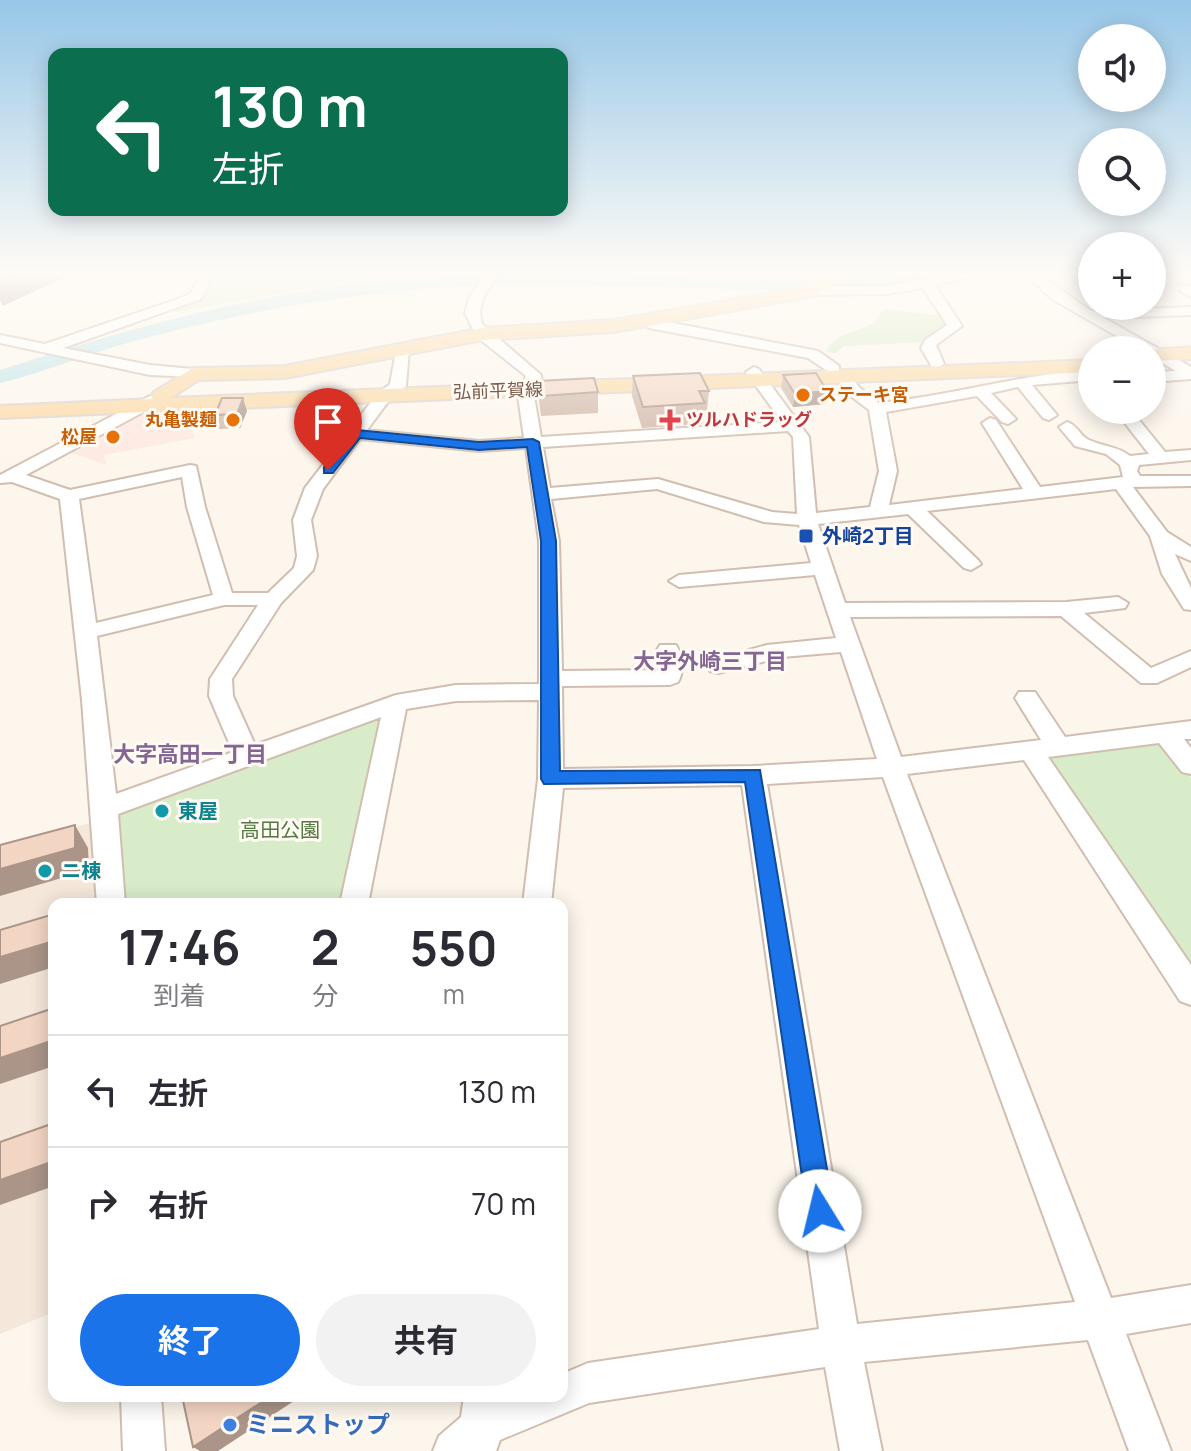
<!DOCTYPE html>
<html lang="ja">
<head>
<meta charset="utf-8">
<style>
	:root { --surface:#fff; --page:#f2f2f3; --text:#2b2b33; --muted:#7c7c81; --line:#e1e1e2; --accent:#1a73e8 }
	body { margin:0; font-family:Manrope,"Noto Sans JP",sans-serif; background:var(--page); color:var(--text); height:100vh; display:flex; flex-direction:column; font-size:30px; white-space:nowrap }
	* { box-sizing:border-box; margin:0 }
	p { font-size:26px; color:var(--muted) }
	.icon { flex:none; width:44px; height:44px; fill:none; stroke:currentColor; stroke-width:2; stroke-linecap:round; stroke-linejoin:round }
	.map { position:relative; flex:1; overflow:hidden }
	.sheet { position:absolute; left:48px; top:898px; width:520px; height:504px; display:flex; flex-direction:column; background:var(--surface); border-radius:16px; box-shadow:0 4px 20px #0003 }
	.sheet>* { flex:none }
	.top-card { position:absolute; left:48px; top:48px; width:520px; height:168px; border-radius:16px; box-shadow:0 4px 20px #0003; background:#0b6e4f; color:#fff; overflow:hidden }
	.fabs { position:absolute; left:1078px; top:24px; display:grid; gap:16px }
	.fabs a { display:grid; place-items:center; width:88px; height:88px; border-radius:50%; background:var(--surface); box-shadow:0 4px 20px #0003; font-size:40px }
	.pin { position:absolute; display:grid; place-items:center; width:68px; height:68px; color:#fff; margin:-82px -34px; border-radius:50% 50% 50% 0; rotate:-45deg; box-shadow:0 0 8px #0007 }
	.pin .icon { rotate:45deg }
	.me { position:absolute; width:88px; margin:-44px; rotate:351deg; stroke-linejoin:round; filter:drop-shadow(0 0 6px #0008) }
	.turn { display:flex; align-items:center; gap:28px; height:168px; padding:0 32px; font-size:36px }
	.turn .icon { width:104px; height:104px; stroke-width:2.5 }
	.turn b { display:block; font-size:56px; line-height:68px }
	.eta { display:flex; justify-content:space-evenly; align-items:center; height:136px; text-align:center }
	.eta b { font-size:48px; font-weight:700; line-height:56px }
	.action { display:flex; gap:16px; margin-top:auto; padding:16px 32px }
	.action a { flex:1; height:92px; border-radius:48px; background:var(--accent); color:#fff; font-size:32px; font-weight:700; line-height:92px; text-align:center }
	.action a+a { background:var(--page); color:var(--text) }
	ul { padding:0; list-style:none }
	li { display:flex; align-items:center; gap:24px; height:112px; padding:0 32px; border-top:2px solid var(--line) }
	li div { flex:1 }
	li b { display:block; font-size:30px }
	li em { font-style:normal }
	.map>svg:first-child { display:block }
	.residential { fill:#f5e8da }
	.commercial { fill:#fde8e0 }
	.green { fill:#d8ecc9 }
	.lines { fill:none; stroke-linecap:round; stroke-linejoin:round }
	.river { fill:#bfe3e8; fill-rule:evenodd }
	.minor-casing { stroke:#d1beb0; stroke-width:4 }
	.major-casing { stroke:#dad1cd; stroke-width:4 }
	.minor { fill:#fff; fill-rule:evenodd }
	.major { fill:#fbd9a5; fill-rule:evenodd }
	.wall { fill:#d1b7a8 }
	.shaded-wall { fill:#aa9588 }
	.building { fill:#f3d5c3; stroke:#aa9588; stroke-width:2 }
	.route { fill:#1a73e8; stroke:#114b97; stroke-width:2 }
	.food-dot { fill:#e8710a; stroke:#fffaf3; stroke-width:3 }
	.health-dot { fill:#e0444e; stroke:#fffaf3; stroke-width:3 }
	.transit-dot { fill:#1a4fb4; stroke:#fffaf3; stroke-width:3 }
	.culture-dot { fill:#0f9aa8; stroke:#fffaf3; stroke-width:3 }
	.shop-dot { fill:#3f7fe0; stroke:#fffaf3; stroke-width:3 }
	.labels { text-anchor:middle; stroke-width:6; stroke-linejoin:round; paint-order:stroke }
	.far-street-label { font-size:18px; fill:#7a5c4d; stroke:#fffaf3 }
	.far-food-label { font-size:18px; font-weight:bold; fill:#c56008; stroke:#fffaf3; text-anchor:end }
	.far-health-label { font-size:18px; font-weight:bold; fill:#be3a42; stroke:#fffaf3; text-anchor:start }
	.transit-label { font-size:20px; font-weight:bold; fill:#164399; stroke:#fffaf3; text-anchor:start }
	.culture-label { font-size:20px; font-weight:bold; fill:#0d838f; stroke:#fffaf3; text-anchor:start }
	.park-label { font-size:20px; fill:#537a41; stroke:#fffaf3 }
	.neighbourhood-label { font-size:22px; font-weight:bold; fill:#846695; stroke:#fffaf3 }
	.near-shop-label { font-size:24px; font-weight:bold; fill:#366cbe; stroke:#fffaf3; text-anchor:start }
</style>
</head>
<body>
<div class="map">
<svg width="1191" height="1451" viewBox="0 0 1191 1451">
	<rect width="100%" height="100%" fill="#fdf6ec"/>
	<polygon class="residential" points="93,822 97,904 54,904 54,1312 0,1334 0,848"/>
	<polygon class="commercial" points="195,411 191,428 194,438 104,455 106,465 66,451 135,414"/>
	<g class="green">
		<polygon points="207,274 370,274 322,286 176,312 169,310 196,296"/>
		<path d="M 885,309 L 940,316 L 951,324 L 927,342 L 844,346 L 836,353 L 826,352 C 833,333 856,333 871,324 C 877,320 880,313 885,309 Z"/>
		<polygon points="387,711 341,904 122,904 114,811"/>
		<polygon points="1161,741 1191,778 1191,972 1044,756"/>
	</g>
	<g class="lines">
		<path class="river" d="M 574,274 L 819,280 L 956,274 L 953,278 C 887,294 817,292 749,290 C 657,287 564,282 471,286 C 354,291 240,312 127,343 C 84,355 43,373 0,383 L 0,370 C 116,332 234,299 355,284 C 428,275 501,274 574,274 Z"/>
		<defs>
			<g id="minor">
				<polygon points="201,274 213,274 201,299 63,348 150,365 193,369 201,374 198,377 150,375 0,343 0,335 45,344 178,299 191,293"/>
				<path d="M 485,274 L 498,274 C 487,291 476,303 482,324 L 541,375 L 542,381 L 534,396 L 541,437 L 782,422 L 746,372 L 754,367 L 759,369 L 809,437 L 816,513 L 870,507 L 879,471 L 869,410 L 848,394 L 834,376 L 837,373 L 829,372 L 808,358 L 649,328 L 640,320 L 642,317 L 818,351 L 839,366 L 839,372 L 847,373 L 860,388 L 879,403 C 951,396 1020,374 1092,370 L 1092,380 L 1032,385 L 1057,415 L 1049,420 L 1043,418 L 1018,387 L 991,393 L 1016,419 L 1008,424 L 1002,422 L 977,396 L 886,412 L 897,471 L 889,505 L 1023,489 L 982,423 L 990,418 L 996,420 L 1040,487 L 1123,477 L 1120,465 L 1106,454 L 1075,446 L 1059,427 L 1067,422 C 1077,425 1079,434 1087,439 C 1102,447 1116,445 1130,456 L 1149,454 L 1121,418 L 1129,413 L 1135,415 L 1165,452 L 1191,450 L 1191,460 L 1139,465 L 1137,471 L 1140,476 L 1191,476 L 1191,486 L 1133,487 L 1167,532 L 1191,547 L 1191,561 L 1175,554 L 1191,588 L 1191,610 L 1184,609 L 1162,574 L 1150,536 L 1116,489 L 927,511 L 978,560 L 981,564 L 971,570 L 964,568 L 908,514 L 818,524 L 845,603 L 1066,602 L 1118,597 L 1128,603 L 1125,608 L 1084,613 L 1151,668 L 1191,651 L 1191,667 L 1157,683 L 1141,683 L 1061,616 L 850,617 L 901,757 L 1041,740 L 1015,698 L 1019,692 L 1035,692 L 1065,737 L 1191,721 L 1191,739 L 1184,739 L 1191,748 L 1191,774 L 1182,772 L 1159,743 L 1048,757 L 1191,965 L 1191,1005 L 1180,1001 L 1024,760 L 907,774 L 1111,1298 L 1191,1285 L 1191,1323 L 1126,1334 L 1171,1451 L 1129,1451 L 1088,1340 L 864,1362 L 882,1451 L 840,1451 L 825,1367 L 589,1403 L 500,1440 L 496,1451 L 433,1451 L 439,1436 L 461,1417 L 464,1396 L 562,1396 L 562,1374 L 588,1363 L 819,1329 L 742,785 L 563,788 L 551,904 L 523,904 L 538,779 L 539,700 L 456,701 L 406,709 L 368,904 L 340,904 L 381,717 L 118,814 L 125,904 L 97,904 L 82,700 L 60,499 L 12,482 L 0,483 L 0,475 L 150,396 L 162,396 L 162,402 L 26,475 L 70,490 L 190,465 L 196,466 L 205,507 L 232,593 L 268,593 L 294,568 L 297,556 L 293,520 L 305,488 L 378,393 L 390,384 L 397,346 L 402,345 L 409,349 L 406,386 L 390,399 L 367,430 L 479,441 L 524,438 L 518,396 L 526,376 L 477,337 L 465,313 L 469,298 ZM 788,431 L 793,437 L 797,514 L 772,512 L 658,479 L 550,488 L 543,447 ZM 360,439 L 479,451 L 526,448 L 539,541 L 539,684 L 456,685 L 396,695 L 255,745 L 233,696 L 232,679 L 281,603 L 313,570 L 317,556 L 311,520 L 323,489 ZM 182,477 L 187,507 L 213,595 L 96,623 L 79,499 ZM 657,489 L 764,522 L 799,525 L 811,563 L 679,575 L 669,581 L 679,587 L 815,575 L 836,638 L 767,645 L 710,661 L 707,666 L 710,671 L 718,673 L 782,657 L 841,652 L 877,759 L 753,766 L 563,769 L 562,686 L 670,685 L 678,682 C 684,673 682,654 676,645 L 660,645 L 657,650 L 658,670 L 562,671 L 559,541 L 551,499 ZM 224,605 L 258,605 L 210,679 L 209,696 L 233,752 L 116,794 L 97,636 ZM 883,777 L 1075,1302 L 857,1324 L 767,784 Z"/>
				<polygon points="955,274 984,274 935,285 962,326 936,345 944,364 937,368 932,367 921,348 925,340 947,325 923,288 887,294 811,295 804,291 811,287 887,286"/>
				<polygon points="1025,274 1039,274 1091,311 1191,307 1191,315 1104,318 1191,367 1191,379 1152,382 1152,372 1176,371 1152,357 1152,350 1141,350 1052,299"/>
				<polygon points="1180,285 1191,286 1191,297 1180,291"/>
				<polygon points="121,1396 161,1396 165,1451 123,1451"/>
			</g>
			<g id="major">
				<polygon points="823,274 842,274 820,294 803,298 614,332 482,340 285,378 198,380 171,398 1092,360 1092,372 0,418 0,406 153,399 151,396 154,392 193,368 285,366 482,328 614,320 802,288"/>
				<polygon points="1191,347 1191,359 1152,361 1152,350 1148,350"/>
			</g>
		</defs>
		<use href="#minor" class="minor-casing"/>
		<use href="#major" class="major-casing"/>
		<use href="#minor" class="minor"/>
		<use href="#major" class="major"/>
	</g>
	<g class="wall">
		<polygon points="783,375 827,391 825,404 793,407 781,388"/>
		<polygon points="633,376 709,391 707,411 704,411 703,424 642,428 632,396"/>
		<polygon points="538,381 598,392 598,413 541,416 539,401"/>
		<polygon points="247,411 240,428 219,429 215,415"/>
	</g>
	<g class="shaded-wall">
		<polygon points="10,274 71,274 3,306 0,300 0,279"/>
		<polygon points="827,391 825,404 793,407 795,394"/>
		<polygon points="243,398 247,411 240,428 237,414"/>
		<polygon points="75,825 88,848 89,870 0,896 0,869"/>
		<polygon points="54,941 54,967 0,984 0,957"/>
		<polygon points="54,1040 54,1066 0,1084 0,1058"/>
		<polygon points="54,1161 54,1186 0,1205 0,1180"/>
		<polygon points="271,1396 296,1396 297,1399 218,1451 200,1451 193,1447"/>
	</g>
	<g class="building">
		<polygon points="0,274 10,274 0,279"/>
		<polygon points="700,373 709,391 699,391 705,403 643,407 633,376"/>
		<polygon points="816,373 827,391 795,394 783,375"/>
		<polygon points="594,378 598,392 541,396 538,381"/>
		<polygon points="222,398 243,398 237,414 215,415"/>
		<polygon points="75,825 75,848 0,869 0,845"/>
		<polygon points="54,914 54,941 0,957 0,930"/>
		<polygon points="54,1008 54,1040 0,1058 0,1026"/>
		<polygon points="54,1123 54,1161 0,1180 0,1142"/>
		<polygon points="182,1396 271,1396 193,1447"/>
	</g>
	<linearGradient id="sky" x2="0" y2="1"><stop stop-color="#97c7e8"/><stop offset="0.57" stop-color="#fefbf6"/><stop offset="1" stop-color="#fefbf6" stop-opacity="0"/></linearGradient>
	<rect width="1191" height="477" fill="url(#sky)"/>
	<polygon class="route" points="357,430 479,442 533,439 539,442 556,541 560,771 760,770 834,1211 830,1221 820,1225 811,1221 807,1211 745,782 544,784 541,779 541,541 527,447 479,450 360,438 333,473 324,473 324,467 352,431"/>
	<g class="food-dot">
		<circle cx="803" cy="395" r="8"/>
		<circle cx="233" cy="420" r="8"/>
		<circle cx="113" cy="437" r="8"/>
	</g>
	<path class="health-dot" d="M666 408h8v8h8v8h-8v8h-8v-8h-8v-8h8z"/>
	<rect class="transit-dot" x="798" y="528" width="16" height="16" rx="4"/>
	<g class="culture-dot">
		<circle cx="162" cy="811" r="8"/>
		<circle cx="45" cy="871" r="8"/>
	</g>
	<circle class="shop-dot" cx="230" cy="1425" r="8"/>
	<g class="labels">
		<g class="far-street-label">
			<text transform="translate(498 391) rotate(-2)" y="6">弘前平賀線</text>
		</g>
		<g class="far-food-label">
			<text x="819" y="401" text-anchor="start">ステーキ宮</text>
			<text x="217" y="426">丸亀製麺</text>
			<text x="97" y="443">松屋</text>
		</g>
		<g class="far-health-label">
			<text x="686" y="426">ツルハドラッグ</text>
		</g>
		<g class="transit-label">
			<text x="822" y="543">外崎2丁目</text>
		</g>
		<g class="culture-label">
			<text x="178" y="818">東屋</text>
			<text x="61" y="878">ニ棟</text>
		</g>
		<g class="park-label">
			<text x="280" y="837">高田公園</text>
		</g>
		<g class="neighbourhood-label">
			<text x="710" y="669">大字外崎三丁目</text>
			<text x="190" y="762">大字高田一丁目</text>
		</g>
		<g class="near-shop-label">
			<text x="246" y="1433">ミニストップ</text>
		</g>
	</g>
</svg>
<div class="fabs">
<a><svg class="icon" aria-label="sound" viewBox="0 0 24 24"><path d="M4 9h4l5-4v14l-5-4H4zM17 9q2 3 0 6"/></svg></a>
<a><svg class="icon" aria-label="search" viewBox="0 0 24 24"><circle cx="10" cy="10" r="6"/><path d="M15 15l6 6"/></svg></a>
<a>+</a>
<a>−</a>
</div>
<div class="pin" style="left:328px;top:470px;background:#d93025"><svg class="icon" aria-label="arrive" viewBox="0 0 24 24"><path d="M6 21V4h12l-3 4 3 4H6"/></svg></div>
<svg class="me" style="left:820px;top:1211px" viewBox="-20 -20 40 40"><circle r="19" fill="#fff"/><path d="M0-13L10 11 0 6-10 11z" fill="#1a73e8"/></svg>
<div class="top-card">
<div class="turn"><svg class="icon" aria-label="left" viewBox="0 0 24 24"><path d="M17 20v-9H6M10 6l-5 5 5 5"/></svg><div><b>130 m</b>左折</div></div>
</div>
<section class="sheet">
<div class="eta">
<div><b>17:46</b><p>到着</p></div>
<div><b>2</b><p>分</p></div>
<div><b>550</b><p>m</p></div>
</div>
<ul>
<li><svg class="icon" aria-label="left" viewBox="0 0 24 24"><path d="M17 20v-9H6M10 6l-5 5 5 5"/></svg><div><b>左折</b></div><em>130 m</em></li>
<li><svg class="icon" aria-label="right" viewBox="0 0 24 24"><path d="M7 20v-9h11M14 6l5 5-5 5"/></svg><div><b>右折</b></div><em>70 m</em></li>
</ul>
<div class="action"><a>終了</a><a>共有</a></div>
</section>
</div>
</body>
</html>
